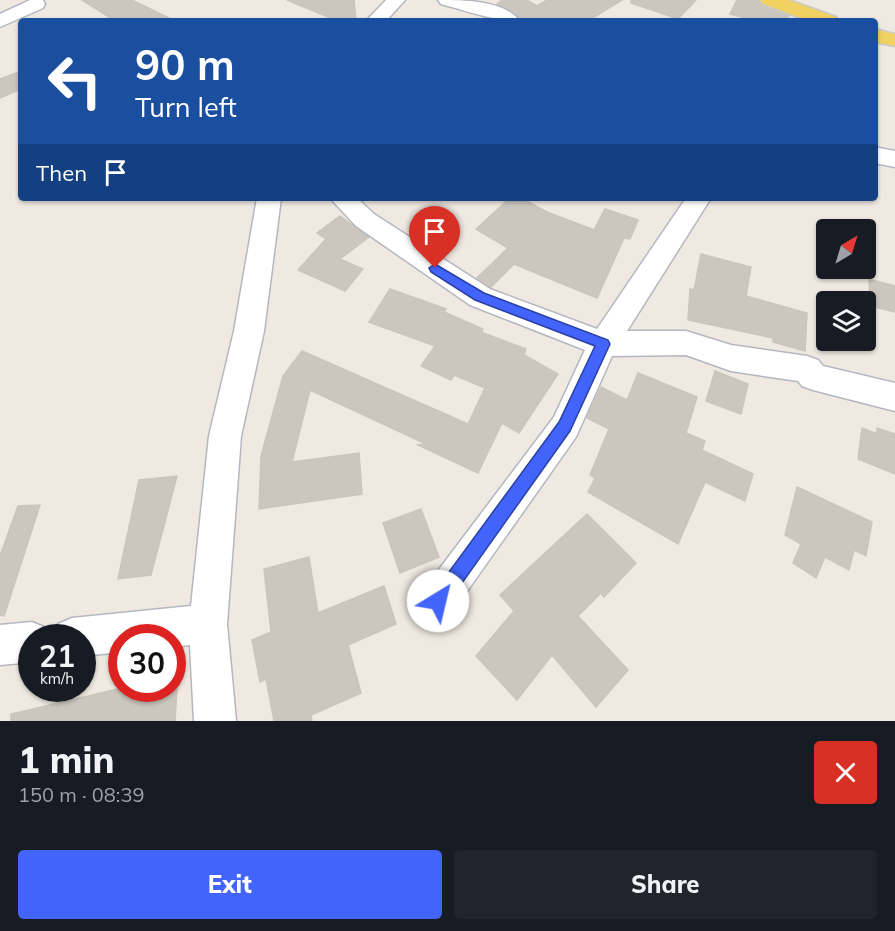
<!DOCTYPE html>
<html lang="en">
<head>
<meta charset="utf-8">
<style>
	:root { --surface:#171b24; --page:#20242c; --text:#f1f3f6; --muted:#9ea1a6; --accent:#4264fb }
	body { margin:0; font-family:Mulish,sans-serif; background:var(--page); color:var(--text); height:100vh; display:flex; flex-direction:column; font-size:22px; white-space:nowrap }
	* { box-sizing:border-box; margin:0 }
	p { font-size:20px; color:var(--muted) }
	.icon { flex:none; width:33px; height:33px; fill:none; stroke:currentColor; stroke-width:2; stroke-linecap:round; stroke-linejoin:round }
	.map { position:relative; height:721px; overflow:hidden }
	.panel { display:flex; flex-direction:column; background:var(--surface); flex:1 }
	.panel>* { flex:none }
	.top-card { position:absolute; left:18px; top:18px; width:860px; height:183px; border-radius:6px; box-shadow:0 2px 4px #0004; background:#1a4fa0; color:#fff; overflow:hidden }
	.needle { width:39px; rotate:38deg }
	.buttons { position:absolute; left:816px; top:219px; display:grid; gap:12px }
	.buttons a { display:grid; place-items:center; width:60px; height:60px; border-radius:6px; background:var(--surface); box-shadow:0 2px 4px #0004; font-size:30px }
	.speed { position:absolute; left:18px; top:624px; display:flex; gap:12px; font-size:30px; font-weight:700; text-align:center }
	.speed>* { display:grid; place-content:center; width:78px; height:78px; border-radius:50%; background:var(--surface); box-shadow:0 2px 4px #0004; line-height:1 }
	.speed small { font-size:15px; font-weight:400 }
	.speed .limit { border:9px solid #d22; background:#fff; color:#111 }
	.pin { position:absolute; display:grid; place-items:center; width:51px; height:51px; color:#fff; margin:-62px -26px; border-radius:50% 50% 50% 0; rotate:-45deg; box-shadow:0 0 6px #0007 }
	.pin .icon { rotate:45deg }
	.me { position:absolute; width:66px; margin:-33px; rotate:36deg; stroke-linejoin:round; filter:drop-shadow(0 0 4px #0008) }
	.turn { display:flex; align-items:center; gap:21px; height:126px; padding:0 18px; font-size:27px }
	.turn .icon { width:78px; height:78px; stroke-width:2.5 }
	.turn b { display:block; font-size:42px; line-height:51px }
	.then { display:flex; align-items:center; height:57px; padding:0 18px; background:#0003; gap:12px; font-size:22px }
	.round { display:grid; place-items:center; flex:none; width:63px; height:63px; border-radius:6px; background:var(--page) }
	.headline { display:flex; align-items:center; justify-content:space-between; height:102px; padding:0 18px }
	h1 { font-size:36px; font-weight:800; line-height:45px }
	.cta { display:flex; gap:12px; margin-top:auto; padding:12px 18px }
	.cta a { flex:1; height:69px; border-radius:6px; background:var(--accent); color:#fff; font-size:24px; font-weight:800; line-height:69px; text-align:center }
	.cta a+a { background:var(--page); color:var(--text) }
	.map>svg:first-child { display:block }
	.building { fill:#cbc7bf; stroke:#cbc5ba; stroke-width:1.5 }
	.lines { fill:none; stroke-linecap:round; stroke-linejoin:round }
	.minor-casing { stroke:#b4b7c1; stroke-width:3 }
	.major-casing { stroke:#c9c9c9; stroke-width:3 }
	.minor { fill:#fff; fill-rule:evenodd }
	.major { fill:#f2d163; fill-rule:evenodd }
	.route { fill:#4264fb; stroke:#2b41a3; stroke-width:1.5 }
</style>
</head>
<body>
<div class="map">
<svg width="895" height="721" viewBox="0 0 895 721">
	<rect width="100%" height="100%" fill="#efe9e1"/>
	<g class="building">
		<polygon points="82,0 132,0 175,21 115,21"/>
		<polygon points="287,0 354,0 356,21 338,21"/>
		<polygon points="502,0 527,0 537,6 547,0 622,0 588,21 522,21 514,12 497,4"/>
		<polygon points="631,0 696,0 678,19 631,3"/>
		<polygon points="737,0 758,0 762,6 789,16 786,21 757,21 730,14"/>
		<polygon points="21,71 21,89 0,98 0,79"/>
		<polygon points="510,198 521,198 547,212 594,230 605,209 638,220 630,239 624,238 597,298 514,264 491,287 477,278 508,248 476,229"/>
		<polygon points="340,216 369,237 340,259 363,269 345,291 298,270 326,239 317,233"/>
		<polygon points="701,254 751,267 746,296 807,313 805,351 773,342 773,338 688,320 690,289 694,290"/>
		<polygon points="869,279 895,286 895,312 870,306"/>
		<polygon points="390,289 446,309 444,312 483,329 481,332 526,349 524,355 558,374 519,433 502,423 478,473 418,445 426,444 310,390 292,462 359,453 362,494 259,509 261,456 283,376 302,351 468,424 485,388 454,375 451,380 421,366 435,346 369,322"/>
		<polygon points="715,371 748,384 741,414 706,401"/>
		<polygon points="638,373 697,397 686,433 705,441 702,450 753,474 745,501 705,482 678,544 588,492 595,478 590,475 609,429 587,418 601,387 627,400"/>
		<polygon points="862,428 877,434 877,428 895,434 895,474 858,459"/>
		<polygon points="177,476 151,575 118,579 139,480"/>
		<polygon points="797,487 872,522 866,556 854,550 849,570 825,557 816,578 793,563 801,544 785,535"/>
		<polygon points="40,505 4,616 0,615 0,556 18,506"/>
		<polygon points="421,509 439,557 400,573 383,523"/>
		<polygon points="587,514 636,563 604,597 601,593 578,616 628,670 596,707 552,655 517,700 476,656 514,611 500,595"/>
		<polygon points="309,557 318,613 384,586 396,624 348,645 361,693 311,715 312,721 274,721 266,679 260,682 252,640 271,632 264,569"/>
		<polygon points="122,688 177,688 175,721 11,721 11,714"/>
	</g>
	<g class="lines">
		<defs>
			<g id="minor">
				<polygon points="30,0 43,0 45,4 43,8 0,27 0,14"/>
				<polygon points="386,0 405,0 386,21 366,21"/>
				<path d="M 438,0 C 463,0 504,0 520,21 C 494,21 467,11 441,4 Z"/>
				<polygon points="874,147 895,151 895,167 874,163"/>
				<polygon points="257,198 281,198 264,331 241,436 227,624 236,721 194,721 190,645 172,647 172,638 122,638 122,652 82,656 82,638 53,638 58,624 72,618 191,606 209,436 234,331"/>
				<polygon points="330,198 357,198 374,214 490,289 597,329 686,198 711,198 627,331 686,331 731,345 807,356 818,360 823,366 895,383 895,411 813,390 802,386 798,381 731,371 686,355 612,356 576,437 451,614 438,620 425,614 419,601 425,588 554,417 585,350 470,305 356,226"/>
				<polygon points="32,622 46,628 50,638 32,638 32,662 0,665 0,625"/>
			</g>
			<g id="major">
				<polygon points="760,0 789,0 836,17 839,21 809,21 763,4"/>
				<polygon points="874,29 895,34 895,46 874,42"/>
			</g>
		</defs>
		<use href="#minor" class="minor-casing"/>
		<use href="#major" class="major-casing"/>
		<use href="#minor" class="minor"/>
		<use href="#major" class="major"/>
	</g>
	<polygon class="route" points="435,264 484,293 608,340 610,344 570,431 445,607 438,610 432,607 430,601 432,595 559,422 595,346 475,300 431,272 429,268"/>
</svg>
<div class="buttons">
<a><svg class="needle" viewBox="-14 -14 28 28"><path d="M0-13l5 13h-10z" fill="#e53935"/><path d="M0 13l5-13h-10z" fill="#9ea1a6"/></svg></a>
<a><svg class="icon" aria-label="layers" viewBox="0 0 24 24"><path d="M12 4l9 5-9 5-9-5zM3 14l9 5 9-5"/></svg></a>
</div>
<div class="speed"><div>21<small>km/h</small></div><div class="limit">30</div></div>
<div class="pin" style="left:435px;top:268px;background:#d93025"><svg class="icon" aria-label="arrive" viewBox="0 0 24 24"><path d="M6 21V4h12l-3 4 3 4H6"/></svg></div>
<svg class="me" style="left:438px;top:601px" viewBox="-20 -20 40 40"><circle r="19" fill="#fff"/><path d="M0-13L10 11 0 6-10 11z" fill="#4264fb"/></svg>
<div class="top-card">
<div class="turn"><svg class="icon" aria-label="left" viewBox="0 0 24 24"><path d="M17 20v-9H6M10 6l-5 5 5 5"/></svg><div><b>90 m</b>Turn left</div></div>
<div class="then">Then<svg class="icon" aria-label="arrive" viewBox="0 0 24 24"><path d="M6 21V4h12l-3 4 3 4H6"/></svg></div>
</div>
</div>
<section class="panel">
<div class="headline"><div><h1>1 min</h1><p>150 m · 08:39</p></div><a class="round" style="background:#d93025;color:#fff"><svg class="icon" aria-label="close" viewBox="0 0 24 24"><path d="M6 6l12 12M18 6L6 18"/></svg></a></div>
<div class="cta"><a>Exit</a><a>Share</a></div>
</section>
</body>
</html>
